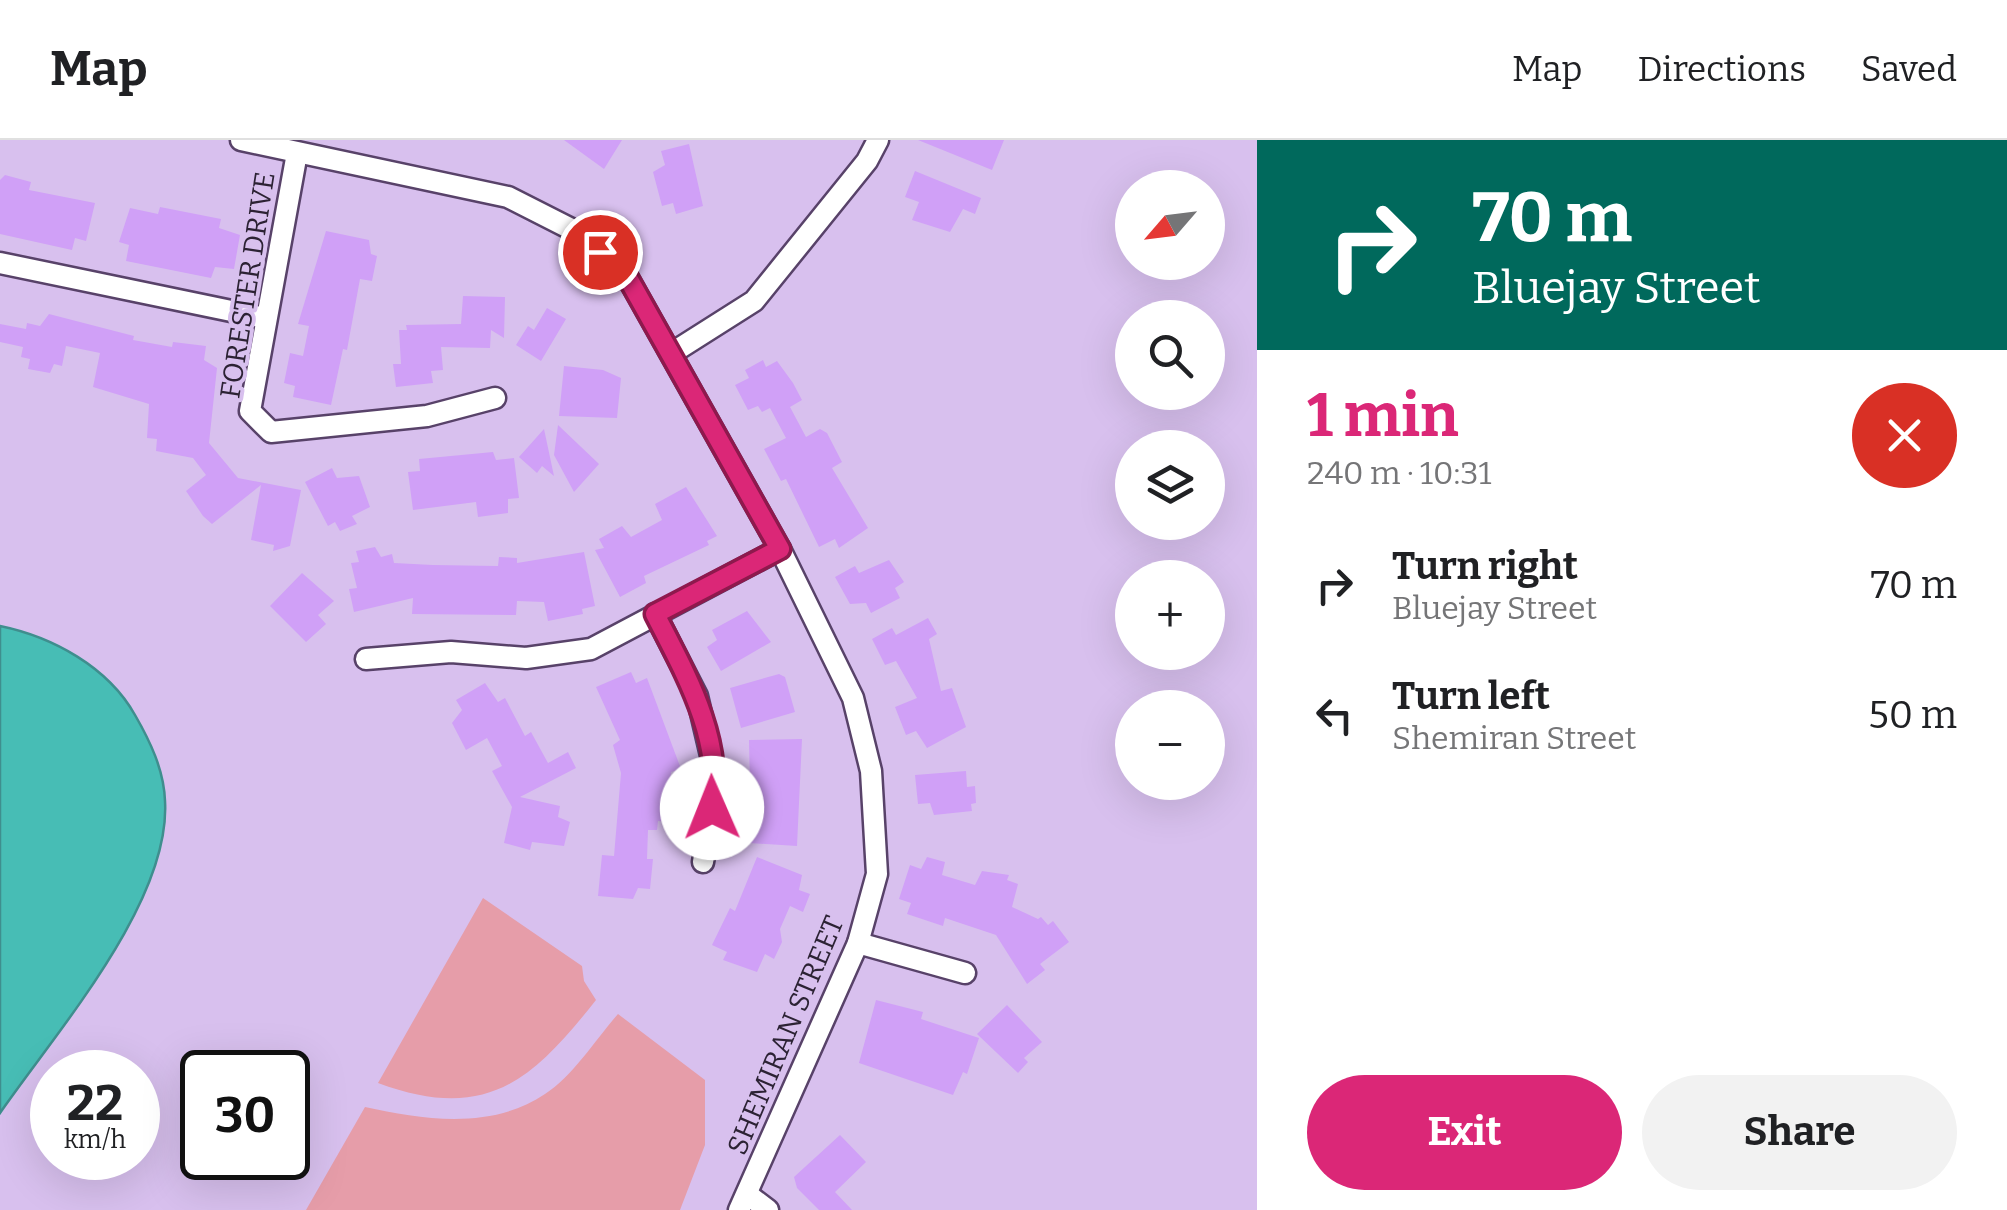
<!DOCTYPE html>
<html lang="en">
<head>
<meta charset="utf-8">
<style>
	:root { --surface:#fff; --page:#f2f2f2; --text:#202124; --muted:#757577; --line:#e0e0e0; --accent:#db2777 }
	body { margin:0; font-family:Bitter,serif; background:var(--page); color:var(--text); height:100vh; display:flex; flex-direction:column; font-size:38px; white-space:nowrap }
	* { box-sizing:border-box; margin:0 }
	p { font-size:32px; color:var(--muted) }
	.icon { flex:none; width:55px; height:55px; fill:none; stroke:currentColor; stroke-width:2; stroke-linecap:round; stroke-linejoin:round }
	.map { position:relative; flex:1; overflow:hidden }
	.side { display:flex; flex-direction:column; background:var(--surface); width:750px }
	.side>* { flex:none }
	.guide { background:#00695c; color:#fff; overflow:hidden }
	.needle { width:65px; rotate:242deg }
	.tools { position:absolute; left:1115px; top:30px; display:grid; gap:20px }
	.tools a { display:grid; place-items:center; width:110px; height:110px; border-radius:50%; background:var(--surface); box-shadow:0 10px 40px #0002; font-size:50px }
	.speed { position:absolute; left:30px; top:910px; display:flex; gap:20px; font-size:50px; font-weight:700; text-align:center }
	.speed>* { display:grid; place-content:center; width:130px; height:130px; border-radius:50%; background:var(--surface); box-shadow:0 10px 40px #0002; line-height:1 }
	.speed small { font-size:25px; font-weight:400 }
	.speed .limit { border:5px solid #111; border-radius:15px; background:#fff; color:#111 }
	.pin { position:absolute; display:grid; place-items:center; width:85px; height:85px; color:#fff; margin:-42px; border:5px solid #fff; border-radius:50%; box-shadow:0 2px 10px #0007 }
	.me { position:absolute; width:110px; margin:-55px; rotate:359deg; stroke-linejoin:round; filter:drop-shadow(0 0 8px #0008) }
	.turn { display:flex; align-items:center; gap:35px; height:210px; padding:0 50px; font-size:45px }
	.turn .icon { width:130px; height:130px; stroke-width:2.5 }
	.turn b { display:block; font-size:70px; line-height:85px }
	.round { display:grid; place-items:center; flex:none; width:105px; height:105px; border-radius:52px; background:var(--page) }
	.summary { display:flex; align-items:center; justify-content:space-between; height:170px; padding:0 50px }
	h1 { font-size:60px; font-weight:700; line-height:75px; color:var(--accent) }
	.action { display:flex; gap:20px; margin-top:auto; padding:20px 50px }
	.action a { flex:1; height:115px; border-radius:60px; background:var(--accent); color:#fff; font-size:40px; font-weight:700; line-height:115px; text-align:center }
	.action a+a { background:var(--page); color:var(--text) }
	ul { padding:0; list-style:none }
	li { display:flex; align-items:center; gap:30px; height:130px; padding:0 50px }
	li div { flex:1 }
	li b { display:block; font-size:38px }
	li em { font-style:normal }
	header { display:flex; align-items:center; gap:60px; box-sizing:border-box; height:140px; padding:0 50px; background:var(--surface); border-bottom:2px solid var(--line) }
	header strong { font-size:48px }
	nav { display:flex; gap:55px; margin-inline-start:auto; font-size:35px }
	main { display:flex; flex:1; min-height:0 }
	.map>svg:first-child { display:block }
	.green { fill:#e69da9 }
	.water { fill:#47bdb5; stroke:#3f8e8e; stroke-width:2.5 }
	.building { fill:#d0a0f7 }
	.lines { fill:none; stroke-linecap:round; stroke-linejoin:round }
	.street-casing { stroke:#584269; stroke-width:25 }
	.street { stroke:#fff; stroke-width:20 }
	.route-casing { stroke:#8e194d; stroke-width:25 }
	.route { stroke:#db2777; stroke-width:18 }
	.labels { text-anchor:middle; stroke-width:8; stroke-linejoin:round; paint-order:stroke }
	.street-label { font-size:28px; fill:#2c2234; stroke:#d8c0ee }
</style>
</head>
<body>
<header>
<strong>Map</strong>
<nav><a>Map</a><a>Directions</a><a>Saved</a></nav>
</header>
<main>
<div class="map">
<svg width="1257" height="1070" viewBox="0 0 1257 1070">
	<rect width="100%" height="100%" fill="#d8c0ee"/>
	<g class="green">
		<path d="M 483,758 L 582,826 L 584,841 L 596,860 C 532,941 486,983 378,943 Z"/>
		<path d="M 618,874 L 705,940 L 705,1005 L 680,1070 L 306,1070 L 365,967 C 424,980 492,990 545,954 C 573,936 596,899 618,874 Z"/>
	</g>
	<path class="water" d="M 0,486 C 53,497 108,527 135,575 C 150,601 164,630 165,661 C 171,762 56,892 0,973 Z"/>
	<g class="building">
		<polygon points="564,0 622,0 604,29"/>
		<polygon points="918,0 1004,0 992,30"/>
		<polygon points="689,4 703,66 676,74 673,63 662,66 653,32 665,25 661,11"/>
		<polygon points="915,31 981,58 975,74 963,69 950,92 912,80 919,62 905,57"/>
		<polygon points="5,35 31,42 29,50 95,63 86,101 75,98 72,110 0,94 0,40"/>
		<polygon points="160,67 221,79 219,88 240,95 234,129 215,127 211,138 126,121 129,105 119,102 130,68 158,74"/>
		<polygon points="326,91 369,100 371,114 377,116 372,141 360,139 347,210 343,209 331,265 293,257 295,246 284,243 290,213 303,216 309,186 298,184"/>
		<polygon points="463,156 505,157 504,198 491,190 490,208 441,207 443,230 431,231 433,243 396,247 393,224 401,224 399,190 407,190 406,185 461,184"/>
		<polygon points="547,168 566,179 541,221 516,205 528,186 534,190"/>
		<polygon points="49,174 134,196 133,200 172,207 173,202 206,206 204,220 217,228 209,303 238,338 301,350 290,406 273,411 274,405 251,400 261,345 212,384 203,376 186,351 206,335 193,318 156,311 157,299 147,298 149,264 93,247 100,213 66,206 62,226 54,224 50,233 28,229 30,219 21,217 23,207 0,202 0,184 26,189 27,183 40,186"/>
		<polygon points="763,220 766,227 777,221 793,243 802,260 790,267 806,297 820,289 827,293 842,322 832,328 868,388 839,408 835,399 819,407 786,339 781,341 764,309 786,298 770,268 762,272 758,266 748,270 735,245 749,238 745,230"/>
		<polygon points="564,226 603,230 621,238 617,278 559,276"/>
		<polygon points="558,285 599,324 574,352 554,315"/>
		<polygon points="544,289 554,336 542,326 537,333 519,317"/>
		<polygon points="493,312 496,320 514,318 519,358 508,359 508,373 478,377 476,362 413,370 408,332 420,331 419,319"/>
		<polygon points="332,328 337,338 359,336 370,367 352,376 357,384 340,391 335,382 328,386 305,342"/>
		<polygon points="686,347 717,396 707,401 709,405 644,436 646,443 620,457 595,410 604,408 599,399 622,386 631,397 662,380 655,364"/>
		<polygon points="375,407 381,417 392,414 394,423 433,425 498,426 499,417 517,418 517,423 584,412 595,466 582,469 583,474 548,481 544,462 517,461 516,475 412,474 413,458 354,472 349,449 357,448 351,423 359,422 356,411"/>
		<polygon points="889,420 904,442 895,448 900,458 871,473 866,463 850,464 835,437 855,426 859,433"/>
		<polygon points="302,433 334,461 318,475 326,484 306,502 270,466"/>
		<polygon points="747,471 771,502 721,531 707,507 717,500 712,490"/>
		<polygon points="928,478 937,494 929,499 941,551 952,548 966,587 927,608 916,591 906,595 895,567 917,558 896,521 885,525 872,499 892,488 896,495"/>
		<polygon points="631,532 636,543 647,538 681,629 671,632 668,682 658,681 657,690 648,690 647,719 653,719 650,749 638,748 633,759 598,756 602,715 614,716 621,633 613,605 620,600 596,547"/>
		<polygon points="779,534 785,537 795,572 741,588 730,548"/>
		<polygon points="485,543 498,562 505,558 525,596 531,592 548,623 568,612 576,628 520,657 560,666 558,677 570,682 564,706 532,702 530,710 504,703 512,667 492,631 502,626 487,598 466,610 452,583 462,570 456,560"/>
		<polygon points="802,599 797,706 749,703 756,647 750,648 749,600"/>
		<polygon points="966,631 967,647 975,646 976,663 971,664 972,671 934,675 930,663 918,664 915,635"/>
		<polygon points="757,717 802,735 799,750 810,754 803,772 790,766 780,789 782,802 774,819 765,814 757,832 723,820 727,812 712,805 730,768 735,771"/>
		<polygon points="927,717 945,722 942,735 975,745 982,731 1009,735 1007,740 1018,744 1012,767 1038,779 1041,777 1048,785 1053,781 1069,802 1040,824 1045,830 1027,844 996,795 945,778 943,786 907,774 911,763 899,759 910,725 921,729"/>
		<polygon points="876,860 923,872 921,879 979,898 967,934 963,932 953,955 859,923"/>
		<polygon points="1007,865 1042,902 1024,918 1028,922 1018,933 977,894"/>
		<polygon points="840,995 866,1022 835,1052 852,1070 819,1070 797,1048 794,1037"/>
	</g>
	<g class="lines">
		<defs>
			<g id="street">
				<polyline points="241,0 508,57 577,92 624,131 780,409 853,558 871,631 877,734 858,803 739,1070"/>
				<polyline points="297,13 250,271 271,292 427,276 495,258"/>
				<polyline points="0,123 265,178"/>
				<polyline points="672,213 754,161 867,21 878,0"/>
				<polyline points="655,474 697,556 717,641 703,722"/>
				<polyline points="366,519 451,512 526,518 591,509 780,409"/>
				<polyline points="858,803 965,833"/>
				<polyline points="747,1054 768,1070"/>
			</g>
		</defs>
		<use href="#street" class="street-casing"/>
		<use href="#street" class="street"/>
	</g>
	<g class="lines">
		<defs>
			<path id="route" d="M 600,112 L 624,131 L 780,409 L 655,474 C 685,533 724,600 712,668"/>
		</defs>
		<use href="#route" class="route-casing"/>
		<use href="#route" class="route"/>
	</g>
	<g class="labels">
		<g class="street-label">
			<text transform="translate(247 145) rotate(-81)" y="10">FORESTER DRIVE</text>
			<text transform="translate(785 895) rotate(-67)" y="10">SHEMIRAN STREET</text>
		</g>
	</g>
</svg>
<div class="tools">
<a><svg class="needle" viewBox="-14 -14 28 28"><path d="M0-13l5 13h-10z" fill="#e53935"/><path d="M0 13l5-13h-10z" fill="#757577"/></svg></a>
<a><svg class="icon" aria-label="search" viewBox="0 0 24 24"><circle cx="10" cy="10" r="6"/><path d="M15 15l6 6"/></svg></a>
<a><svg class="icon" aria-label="layers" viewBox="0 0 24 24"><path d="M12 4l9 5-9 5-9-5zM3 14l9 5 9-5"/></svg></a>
<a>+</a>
<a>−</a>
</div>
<div class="speed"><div>22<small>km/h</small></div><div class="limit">30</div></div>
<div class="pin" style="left:600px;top:112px;background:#d93025"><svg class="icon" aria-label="arrive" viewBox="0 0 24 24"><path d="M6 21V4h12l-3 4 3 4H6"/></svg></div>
<svg class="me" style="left:712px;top:668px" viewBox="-20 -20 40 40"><circle r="19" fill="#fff"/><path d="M0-13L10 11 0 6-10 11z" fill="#db2777"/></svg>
</div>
<section class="side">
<div class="guide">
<div class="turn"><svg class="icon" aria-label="right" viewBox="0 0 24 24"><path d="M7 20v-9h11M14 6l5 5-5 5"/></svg><div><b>70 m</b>Bluejay Street</div></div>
</div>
<div class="summary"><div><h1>1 min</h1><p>240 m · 10:31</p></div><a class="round" style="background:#d93025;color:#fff"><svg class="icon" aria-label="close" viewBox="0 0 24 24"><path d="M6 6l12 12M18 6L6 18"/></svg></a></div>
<ul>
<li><svg class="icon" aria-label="right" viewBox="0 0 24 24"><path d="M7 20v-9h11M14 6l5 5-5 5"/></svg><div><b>Turn right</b><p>Bluejay Street</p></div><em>70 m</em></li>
<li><svg class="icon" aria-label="left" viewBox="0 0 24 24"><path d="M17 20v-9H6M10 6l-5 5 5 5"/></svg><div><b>Turn left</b><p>Shemiran Street</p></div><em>50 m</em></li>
</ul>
<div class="action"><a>Exit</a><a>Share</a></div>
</section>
</main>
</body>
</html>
